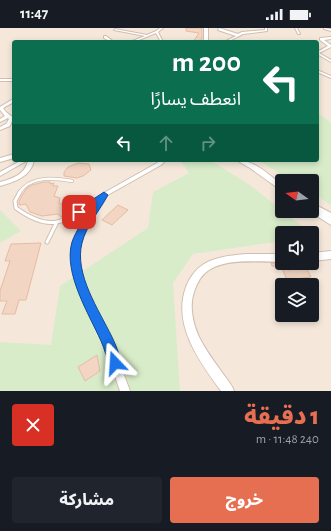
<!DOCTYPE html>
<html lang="ar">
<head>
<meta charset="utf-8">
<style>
	:root { --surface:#171b24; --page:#20242c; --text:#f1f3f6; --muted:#9ea1a6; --accent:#e76f51 }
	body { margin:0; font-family:"Alegreya Sans","Noto Sans Arabic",sans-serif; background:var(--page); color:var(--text); direction:rtl; height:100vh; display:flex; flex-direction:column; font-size:15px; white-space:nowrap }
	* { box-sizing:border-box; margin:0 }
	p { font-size:13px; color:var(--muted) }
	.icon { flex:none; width:22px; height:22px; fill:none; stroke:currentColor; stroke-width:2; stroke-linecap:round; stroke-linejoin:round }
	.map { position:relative; height:363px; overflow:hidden; direction:ltr }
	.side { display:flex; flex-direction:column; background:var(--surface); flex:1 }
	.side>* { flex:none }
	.banner { position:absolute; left:12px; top:12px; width:307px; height:122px; border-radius:4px; box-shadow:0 2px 6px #0003; direction:rtl; background:#0b6e4f; color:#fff; overflow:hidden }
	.needle { width:26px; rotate:284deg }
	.fabs { position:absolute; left:275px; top:146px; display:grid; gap:8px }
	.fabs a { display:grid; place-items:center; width:44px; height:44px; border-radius:4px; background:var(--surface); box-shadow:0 2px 6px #0003; font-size:20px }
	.pin { position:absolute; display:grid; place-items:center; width:34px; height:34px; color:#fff; margin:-17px; border-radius:8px; box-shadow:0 2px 6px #0006 }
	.me { position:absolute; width:44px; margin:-22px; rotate:340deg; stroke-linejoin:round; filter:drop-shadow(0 0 3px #0008) }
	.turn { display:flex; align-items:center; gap:14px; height:84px; padding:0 12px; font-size:18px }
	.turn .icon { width:52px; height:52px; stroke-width:2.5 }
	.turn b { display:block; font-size:28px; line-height:34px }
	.lanes { display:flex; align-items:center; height:38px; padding:0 12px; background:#0003; justify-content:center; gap:20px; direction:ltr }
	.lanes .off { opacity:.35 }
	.round { display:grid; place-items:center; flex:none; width:42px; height:42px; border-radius:4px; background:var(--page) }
	.overview { display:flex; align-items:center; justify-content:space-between; height:68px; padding:0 12px }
	h1 { font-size:24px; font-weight:800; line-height:30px; color:var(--accent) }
	.cta { display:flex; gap:8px; margin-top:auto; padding:8px 12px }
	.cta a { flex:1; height:46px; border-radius:4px; background:var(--accent); color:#fff; font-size:16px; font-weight:800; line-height:46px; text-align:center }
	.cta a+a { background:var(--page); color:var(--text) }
	.status { display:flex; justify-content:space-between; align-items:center; height:28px; padding:0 20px; background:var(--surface); direction:ltr }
	.status svg { height:11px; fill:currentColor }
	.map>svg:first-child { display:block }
	.residential { fill:#f5e8da; fill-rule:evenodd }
	.green { fill:#d8ecc9 }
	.building { fill:#f3d5c3; stroke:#e6bba3 }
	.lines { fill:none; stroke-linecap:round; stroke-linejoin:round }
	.service-far1-casing { stroke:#d1beb0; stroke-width:4 }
	.service-casing { stroke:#d1beb0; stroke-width:5 }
	.minor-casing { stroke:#d1beb0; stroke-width:2 }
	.tertiary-casing { stroke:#d1beb0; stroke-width:2 }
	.service-far1 { stroke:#fff; stroke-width:2.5 }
	.service { stroke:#fff; stroke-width:3 }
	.minor { fill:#fff; fill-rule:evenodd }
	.tertiary { fill:#fff; fill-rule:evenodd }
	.route { fill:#1a73e8; stroke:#114b97 }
</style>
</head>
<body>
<div class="status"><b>11:47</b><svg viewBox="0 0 49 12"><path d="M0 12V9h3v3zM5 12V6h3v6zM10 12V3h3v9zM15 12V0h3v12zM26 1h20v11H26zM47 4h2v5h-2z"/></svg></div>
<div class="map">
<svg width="331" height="363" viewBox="0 0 331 363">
	<rect width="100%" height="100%" fill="#fdf6ec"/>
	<path class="residential" d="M 0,0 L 331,0 L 331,363 L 0,363 ZM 14,14 L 317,14 L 317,132 L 14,132 ZM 282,153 L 312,153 L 312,183 L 282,183 ZM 282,205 L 312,205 L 312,235 L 282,235 ZM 282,257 L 312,257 L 312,287 L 282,287 Z"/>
	<g class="green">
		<polygon points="317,84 331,95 331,177 312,165 312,153 292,153 258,132 317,132"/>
		<polygon points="180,132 210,132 250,157 311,205 282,205 282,213 193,226 173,255 180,363 0,363 0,314 51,317 60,258 148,200 153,164 189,145"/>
		<polygon points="0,182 21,203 0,215"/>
	</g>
	<g class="building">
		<polygon points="186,0 202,0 202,10 200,14 193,14 199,5 186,3"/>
		<polygon points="78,135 89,136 91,142 83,148 77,150 64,148 64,144 68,139"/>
		<polygon points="44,154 50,154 50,156 54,155 53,158 58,158 54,168 60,170 59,175 74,181 61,189 58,186 42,188 30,184 26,176 19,177 19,173 26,161 32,157"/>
		<polygon points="118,177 128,182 112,197 102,192"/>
		<polygon points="41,215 26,272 19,272 15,286 2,286 7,273 0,273 0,263 10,233 5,233 11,216"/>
		<polygon points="271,235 287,235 288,242 306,239 311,249 288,252 288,254 281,238 272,238"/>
		<polygon points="97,327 100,343 85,353 78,339"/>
	</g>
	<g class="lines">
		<defs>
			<path id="service-far1" d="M 19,165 C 31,147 54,150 72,153"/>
			<g id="service">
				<path d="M 20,164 L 15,173 L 16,180 C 55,208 67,191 102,168"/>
				<polyline points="47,214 56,196"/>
			</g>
			<g id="minor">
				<polygon points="160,0 163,0 158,4 163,14 161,14 156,5 134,14 130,14 145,8 114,2 115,1 147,7 156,3"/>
				<polygon points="219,0 238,6 242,4 265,2 265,0 267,0 267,3 243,6 227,14 224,14 236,8 218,2"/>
				<polygon points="295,0 297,0 300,6 298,6"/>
				<polygon points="324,0 331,1 331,3 324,1"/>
				<polygon points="104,8 106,8 114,14 111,14 104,10"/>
				<polygon points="331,9 331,11 324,12 331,17 331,19 319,25 331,32 331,34 317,26 317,24 328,18 320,12 320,10"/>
				<polygon points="317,42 331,48 331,50 317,44"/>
				<rect x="0" y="51" width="14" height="2"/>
				<polygon points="13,71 14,71 14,74 3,80 6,84 14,90 14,93 12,93 10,98 0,102 0,99 6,96 9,91 8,90 0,94 0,91 5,88 0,82 0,79"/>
				<polygon points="14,126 14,130 0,134 0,130"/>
				<path d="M 22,132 L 34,132 C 31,149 14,154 0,158 L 0,154 C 12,151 26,146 28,132 L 0,148 L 0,144 Z"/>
				<polygon points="160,132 166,132 161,137 106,168 88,197 80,216 78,235 86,259 111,312 130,363 120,363 104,316 78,259 72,235 74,216 83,195 102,166 157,135"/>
				<polygon points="312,175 331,185 331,190 312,180"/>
			</g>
			<g id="tertiary">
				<rect x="204" y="0" width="4" height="14"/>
				<path d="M 236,132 C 254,132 268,146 282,157 L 282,163 L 250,140 Z"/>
				<polygon points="312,178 331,190 331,197 309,183 312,183"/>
				<polygon points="331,223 331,231 312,233 312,225"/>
				<path d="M 247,226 L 282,226 L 282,234 C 262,234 227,230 209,242 C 201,247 197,255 194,264 C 189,278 193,296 199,309 C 205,321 213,332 221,343 C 225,349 231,355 234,363 L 221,363 C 200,334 172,297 186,259 C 197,231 220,228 247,226 Z"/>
			</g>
		</defs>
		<use href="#service-far1" class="service-far1-casing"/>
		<use href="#service" class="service-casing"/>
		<use href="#minor" class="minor-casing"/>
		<use href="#tertiary" class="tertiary-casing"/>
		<use href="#service-far1" class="service-far1"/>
		<use href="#service" class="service"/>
		<use href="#minor" class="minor"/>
		<use href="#tertiary" class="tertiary"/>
	</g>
	<path class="route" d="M 104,164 L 108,167 C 100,182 86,198 82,215 C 74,246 99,282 112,309 C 116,317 119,326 122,335 L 120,339 L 115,341 L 110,339 C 107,331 105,322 101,313 C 89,286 63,245 72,214 C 76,202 85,191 92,179 L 79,187 L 74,184 Z"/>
</svg>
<div class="fabs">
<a><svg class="needle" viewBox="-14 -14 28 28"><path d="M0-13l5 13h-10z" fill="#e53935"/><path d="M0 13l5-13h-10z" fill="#9ea1a6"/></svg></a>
<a><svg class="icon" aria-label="sound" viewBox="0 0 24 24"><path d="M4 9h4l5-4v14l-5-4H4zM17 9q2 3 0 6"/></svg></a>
<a><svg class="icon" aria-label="layers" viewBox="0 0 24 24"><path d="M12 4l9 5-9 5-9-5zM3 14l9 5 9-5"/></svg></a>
</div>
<div class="pin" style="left:79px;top:184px;background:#d93025"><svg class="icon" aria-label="arrive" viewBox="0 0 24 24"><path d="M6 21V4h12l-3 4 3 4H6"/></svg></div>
<svg class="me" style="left:115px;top:335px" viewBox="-20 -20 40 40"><path d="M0-17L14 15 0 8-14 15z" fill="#1a73e8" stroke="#fff" stroke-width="4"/></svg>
<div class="banner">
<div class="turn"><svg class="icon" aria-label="left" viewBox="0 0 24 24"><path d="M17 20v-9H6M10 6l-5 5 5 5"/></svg><div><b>200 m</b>انعطف يسارًا</div></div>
<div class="lanes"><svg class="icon" aria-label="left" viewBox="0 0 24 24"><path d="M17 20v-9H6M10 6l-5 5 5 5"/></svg><svg class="icon off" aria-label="ahead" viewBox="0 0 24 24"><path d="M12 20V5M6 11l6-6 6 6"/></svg><svg class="icon off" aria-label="right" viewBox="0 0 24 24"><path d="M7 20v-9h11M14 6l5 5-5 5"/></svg></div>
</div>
</div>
<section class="side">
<div class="overview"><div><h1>1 دقيقة</h1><p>240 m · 11:48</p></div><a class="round" style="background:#d93025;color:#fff"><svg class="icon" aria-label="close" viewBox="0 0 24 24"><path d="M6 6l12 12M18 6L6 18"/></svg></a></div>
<div class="cta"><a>خروج</a><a>مشاركة</a></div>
</section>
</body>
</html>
